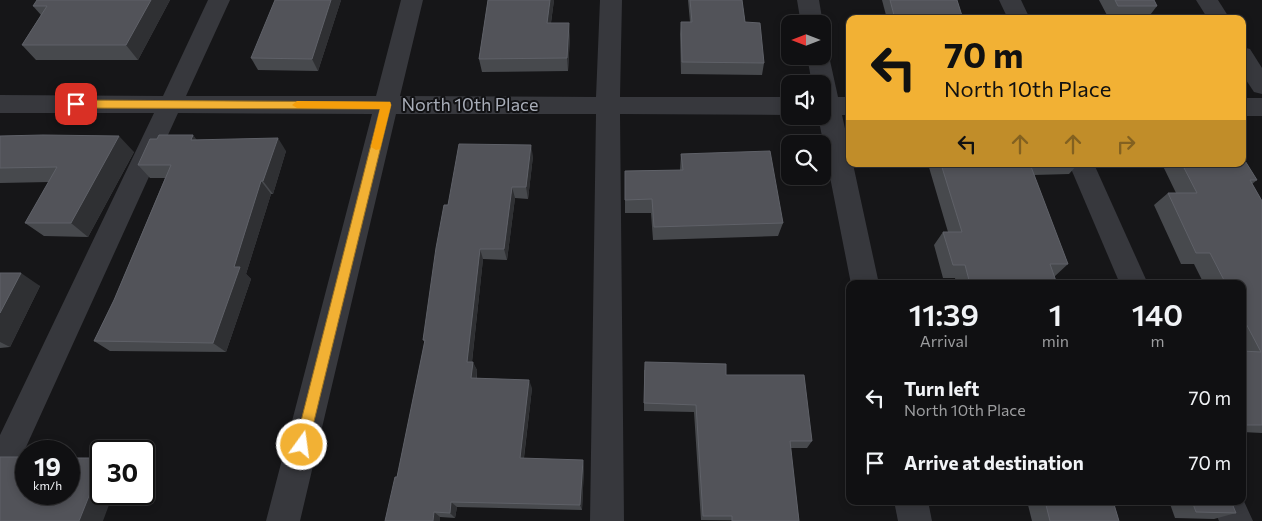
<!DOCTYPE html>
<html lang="en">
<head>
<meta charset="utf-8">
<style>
	:root { --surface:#101012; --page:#1e1e20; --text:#f1f3f6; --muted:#9c9d9f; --line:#303032 }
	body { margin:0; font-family:Commissioner,sans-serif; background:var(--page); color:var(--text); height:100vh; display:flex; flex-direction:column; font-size:19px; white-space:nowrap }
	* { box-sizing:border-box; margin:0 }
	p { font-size:16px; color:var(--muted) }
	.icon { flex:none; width:28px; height:28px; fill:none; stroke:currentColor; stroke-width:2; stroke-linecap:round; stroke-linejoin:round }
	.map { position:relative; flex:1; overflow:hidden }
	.details { position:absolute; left:846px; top:280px; width:400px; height:225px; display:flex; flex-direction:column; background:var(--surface); border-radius:10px; box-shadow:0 2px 8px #0003,0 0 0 1px var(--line) }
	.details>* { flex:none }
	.banner { position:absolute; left:846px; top:15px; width:400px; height:152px; border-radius:10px; box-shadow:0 2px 8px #0003,0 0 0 1px var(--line); background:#f2b134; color:#111; overflow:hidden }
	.needle { width:32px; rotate:270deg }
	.fabs { position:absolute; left:781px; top:15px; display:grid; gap:10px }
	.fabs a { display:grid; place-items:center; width:50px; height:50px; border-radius:10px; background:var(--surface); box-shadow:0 2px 8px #0003,0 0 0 1px var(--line); font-size:25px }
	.speed { position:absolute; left:15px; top:440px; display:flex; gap:10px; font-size:25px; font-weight:700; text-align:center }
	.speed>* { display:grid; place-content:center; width:65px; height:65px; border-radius:50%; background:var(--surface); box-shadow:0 2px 8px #0003,0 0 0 1px var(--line); line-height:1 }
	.speed small { font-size:12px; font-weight:400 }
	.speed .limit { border:2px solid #111; border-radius:8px; background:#fff; color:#111 }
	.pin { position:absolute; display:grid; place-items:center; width:42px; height:42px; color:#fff; margin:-21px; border-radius:10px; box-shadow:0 2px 8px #0006 }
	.me { position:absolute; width:55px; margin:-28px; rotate:14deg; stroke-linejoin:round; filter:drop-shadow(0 0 4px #0008) }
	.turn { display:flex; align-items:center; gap:18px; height:105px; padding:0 15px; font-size:22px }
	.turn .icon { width:65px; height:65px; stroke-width:2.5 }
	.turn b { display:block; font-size:35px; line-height:42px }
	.lanes { display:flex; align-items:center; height:48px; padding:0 15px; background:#0003; justify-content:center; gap:25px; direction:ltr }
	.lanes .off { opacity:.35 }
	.eta { display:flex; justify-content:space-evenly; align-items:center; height:85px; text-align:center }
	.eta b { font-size:30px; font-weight:600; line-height:35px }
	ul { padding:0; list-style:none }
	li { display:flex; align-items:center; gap:15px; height:65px; padding:0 15px }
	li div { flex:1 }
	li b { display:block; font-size:19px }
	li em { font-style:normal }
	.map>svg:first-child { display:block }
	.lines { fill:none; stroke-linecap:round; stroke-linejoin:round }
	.minor { fill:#37383d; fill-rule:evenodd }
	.wall { fill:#47494d }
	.shaded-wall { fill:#2f3033 }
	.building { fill:#525359; stroke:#5f6168 }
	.route { fill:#f2b134; stroke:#9d7322 }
	.slow { fill:#f59e0b }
	.labels { text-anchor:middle; stroke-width:4; stroke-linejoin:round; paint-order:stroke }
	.street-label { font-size:18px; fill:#a8adb8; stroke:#111113 }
</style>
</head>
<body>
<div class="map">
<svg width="1262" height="521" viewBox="0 0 1262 521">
	<rect width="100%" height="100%" fill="#161618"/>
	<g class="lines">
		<g class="minor">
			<polygon points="208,0 230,0 186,96 376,96 401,0 423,0 400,96 596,97 600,0 622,0 620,97 790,97 790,115 620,114 624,521 590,521 596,114 396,114 300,521 266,521 372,114 178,113 11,480 0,485 0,435 154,113 0,113 0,95 163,96"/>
			<polygon points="797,0 819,0 823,24 822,25 801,24"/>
			<polygon points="999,0 1021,0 1030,19 1008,19"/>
			<polygon points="1196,0 1218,0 1230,19 1208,19"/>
			<polygon points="1242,47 1250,49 1262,68 1262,94 1254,92 1242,74"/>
			<polygon points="822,49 826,50 829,56 838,97 850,97 850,115 842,115 850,151 850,164 853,164 879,284 851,284 818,116 822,116 822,84 812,84 807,56 822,56"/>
			<rect x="1242" y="98" width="20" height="18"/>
			<polygon points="1069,164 1094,164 1148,284 1120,284"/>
			<polygon points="1242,497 1253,521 1219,521 1210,501 1242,501"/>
			<polygon points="894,501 928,501 932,521 898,521"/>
		</g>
	</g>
	<g class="wall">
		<polygon points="170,0 138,60 36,60 22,45 41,15 33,6"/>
		<polygon points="341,0 318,71 258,70 251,58"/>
		<polygon points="488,0 554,0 551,23 570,36 568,71 482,72 479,59"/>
		<polygon points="688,0 742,0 745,22 764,63 762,75 681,74 680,34 681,22 690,22"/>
		<polygon points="882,0 957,0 963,19 887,19"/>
		<polygon points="1099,0 1154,0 1157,6 1147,19 1109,19"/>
		<polygon points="193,135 196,140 286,151 273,194 271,194 246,274 251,279 226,352 110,351 94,341 114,300 165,178 150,178 138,165 157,139"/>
		<polygon points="0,136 134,152 88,237 44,236 25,223 49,182 0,183"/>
		<polygon points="681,154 783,223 778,236 653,240 651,213 625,213 625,171 680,170"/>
		<polygon points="533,156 528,199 515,198 507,260 483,259 472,362 477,370 477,378 532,388 524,458 584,466 582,510 457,507 455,518 440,517 440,521 397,477 425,342 423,340 448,205"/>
		<polygon points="928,164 1078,164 1069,174 1034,175 1068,264 1054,277 1057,284 956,284 955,278 943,278 934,245 943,232 948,232"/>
		<polygon points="1162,164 1242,164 1257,180 1252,184 1262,201 1262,433 1242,432 1242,284 1204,284 1194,264 1181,264 1154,205 1168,193 1176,193"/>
		<polygon points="0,273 40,286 10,347 0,348"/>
		<polygon points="644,370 726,375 812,441 807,448 790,448 799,521 701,520 694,412 644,411"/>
		<polygon points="1027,501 1113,501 1119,521 1032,521"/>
		<polygon points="1169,501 1231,501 1236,513 1214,519 1175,518"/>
	</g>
	<g class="shaded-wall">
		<polygon points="151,0 170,0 138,60 126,45"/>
		<polygon points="331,0 341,0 318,71 312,59"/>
		<polygon points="550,0 554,0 549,36 547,23"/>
		<polygon points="569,23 570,36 568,71 567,58"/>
		<polygon points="193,135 203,148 191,140"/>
		<polygon points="119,136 134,152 88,237 71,223"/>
		<polygon points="278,138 286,151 273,194 263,181"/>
		<polygon points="531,145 533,156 528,199 526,187"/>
		<polygon points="261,181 271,194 246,274 251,279 226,352 213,343 234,267"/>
		<polygon points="512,187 515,198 507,260 504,249"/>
		<polygon points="480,249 483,259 471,370 467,362"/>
		<polygon points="21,273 40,286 10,347 0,342 0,313"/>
		<polygon points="473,362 477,370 476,386 471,378"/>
		<polygon points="529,380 532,388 523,464 520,458"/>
		<polygon points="583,460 584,466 582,510 580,505"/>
		<polygon points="101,466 101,494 113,494 103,521 79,521"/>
		<polygon points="451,502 457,507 455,518 450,513"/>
		<polygon points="434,512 440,517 440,521 433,521"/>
	</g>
	<g class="building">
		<polygon points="37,0 151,0 126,45 22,45 47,6 33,6"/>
		<polygon points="275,0 331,0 312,59 251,58"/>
		<polygon points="488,0 550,0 547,23 569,23 567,58 479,59"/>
		<polygon points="690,0 742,0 745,22 760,23 764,63 682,62 681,22 692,22"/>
		<polygon points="890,0 957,0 963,19 895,19"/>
		<polygon points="1115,0 1154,0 1157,6 1118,6"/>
		<polygon points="43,135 119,136 71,223 25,223 57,167 0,168 0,136"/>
		<polygon points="159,135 193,135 191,140 278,138 263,181 261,181 234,267 240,267 213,343 94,341 114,300 171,165 138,165 150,139 157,139"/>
		<polygon points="459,144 531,145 526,187 512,187 504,249 480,249 467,362 473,362 471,378 529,380 520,458 583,460 580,505 451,502 450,513 434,512 433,521 385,521 395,477 397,477 425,340 423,340 436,248 444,205 448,205"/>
		<polygon points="770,151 783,223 654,227 652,199 625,200 625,171 683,170 681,154"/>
		<polygon points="1242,156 1257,180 1250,180 1262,201 1262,425 1243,425 1242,423 1242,351 1261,352 1242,316 1242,284 1226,284 1210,253 1196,253 1168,193 1197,193 1182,164 1242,164"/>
		<polygon points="941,164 1030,164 1068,264 1050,264 1057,284 970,284 965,265 953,265 943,232 962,232"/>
		<polygon points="0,273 21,273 0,313"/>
		<polygon points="645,362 726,364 726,375 804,375 812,441 790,441 799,521 732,521 732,516 703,516 696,405 644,403"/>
		<polygon points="0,457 26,457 26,494 69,494 69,458 101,458 101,466 79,521 0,521"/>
		<polygon points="1045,501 1113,501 1119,521 1050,521"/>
		<polygon points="1192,501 1231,501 1236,513 1196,512"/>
	</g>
	<polygon class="route" points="76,100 390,102 391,105 307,450 302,452 297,450 295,445 380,109 76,108 71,104"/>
	<polygon class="slow" points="297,101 390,102 391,105 380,149 376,150 371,147 380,109 297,108 292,105"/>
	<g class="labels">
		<g class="street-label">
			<text x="470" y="111">North 10th Place</text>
		</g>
	</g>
</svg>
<div class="fabs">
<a><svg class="needle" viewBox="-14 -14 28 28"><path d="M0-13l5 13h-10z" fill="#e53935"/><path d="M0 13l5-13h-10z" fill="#9c9d9f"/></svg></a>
<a><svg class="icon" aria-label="sound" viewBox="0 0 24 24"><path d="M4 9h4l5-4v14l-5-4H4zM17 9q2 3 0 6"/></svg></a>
<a><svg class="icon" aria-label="search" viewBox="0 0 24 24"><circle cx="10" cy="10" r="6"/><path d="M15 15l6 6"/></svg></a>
</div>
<div class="speed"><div>19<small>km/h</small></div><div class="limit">30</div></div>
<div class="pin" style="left:76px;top:104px;background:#d93025"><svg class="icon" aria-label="arrive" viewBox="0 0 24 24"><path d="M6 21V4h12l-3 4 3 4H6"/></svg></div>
<svg class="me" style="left:302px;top:445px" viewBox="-20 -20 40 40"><circle r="17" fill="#f2b134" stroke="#fff" stroke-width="3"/><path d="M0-11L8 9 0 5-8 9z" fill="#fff"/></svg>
<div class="banner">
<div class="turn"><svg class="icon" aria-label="left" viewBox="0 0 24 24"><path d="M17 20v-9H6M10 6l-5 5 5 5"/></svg><div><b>70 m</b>North 10th Place</div></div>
<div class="lanes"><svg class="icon" aria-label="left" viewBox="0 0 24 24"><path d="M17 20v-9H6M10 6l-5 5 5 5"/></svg><svg class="icon off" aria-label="ahead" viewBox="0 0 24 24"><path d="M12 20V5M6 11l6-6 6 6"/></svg><svg class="icon off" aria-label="ahead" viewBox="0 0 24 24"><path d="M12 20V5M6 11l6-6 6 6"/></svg><svg class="icon off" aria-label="right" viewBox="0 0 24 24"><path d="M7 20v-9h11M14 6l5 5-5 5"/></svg></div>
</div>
<section class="details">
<div class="eta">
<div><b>11:39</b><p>Arrival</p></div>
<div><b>1</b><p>min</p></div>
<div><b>140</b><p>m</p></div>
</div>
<ul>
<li><svg class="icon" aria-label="left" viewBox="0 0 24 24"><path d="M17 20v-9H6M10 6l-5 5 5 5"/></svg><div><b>Turn left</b><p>North 10th Place</p></div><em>70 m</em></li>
<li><svg class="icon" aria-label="arrive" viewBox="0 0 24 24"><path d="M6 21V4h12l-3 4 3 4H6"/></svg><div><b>Arrive at destination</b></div><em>70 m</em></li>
</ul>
</section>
</div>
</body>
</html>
